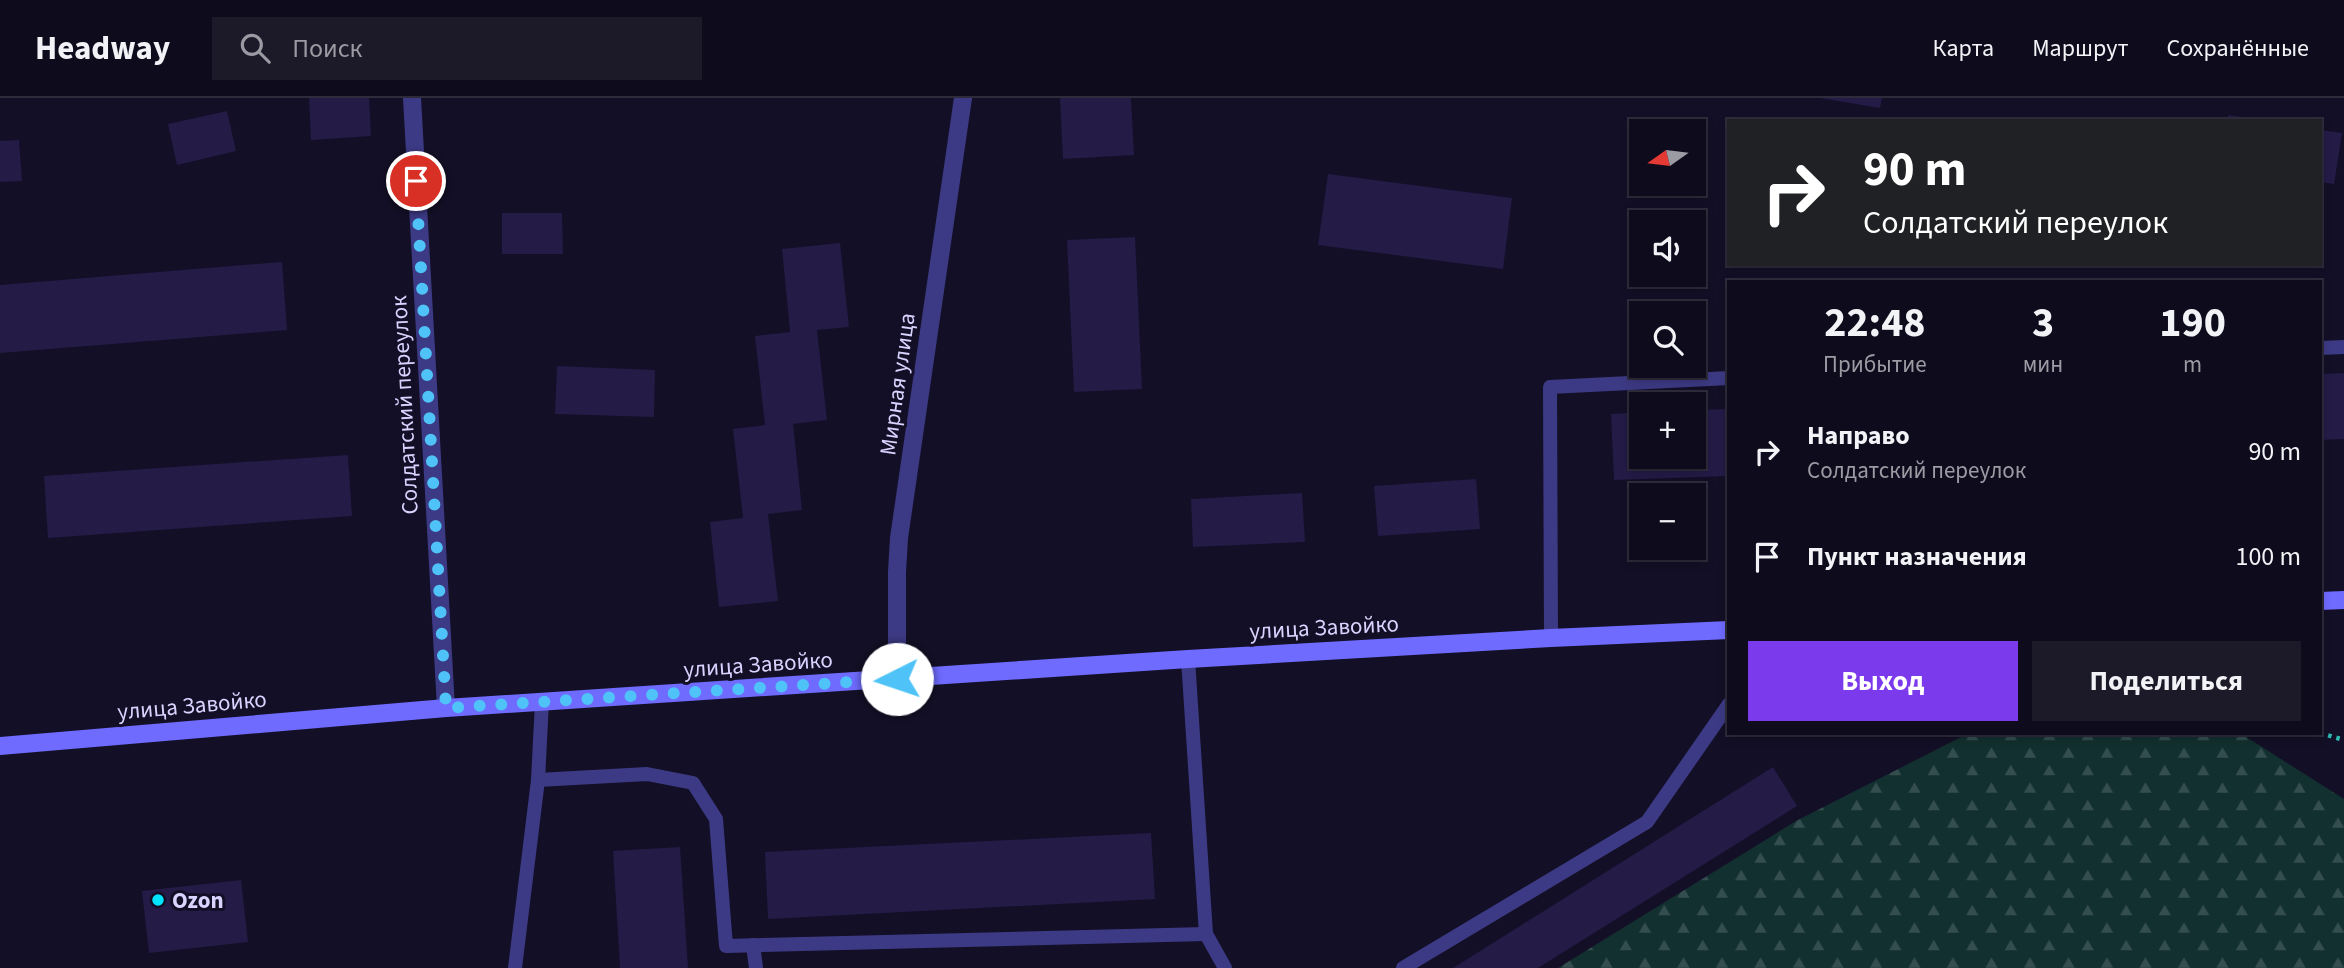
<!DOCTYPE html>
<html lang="ru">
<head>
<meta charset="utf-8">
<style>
	:root { --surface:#0e0b1c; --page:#1c1929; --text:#f1f3f6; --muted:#9b9ba3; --line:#2e2b3b; --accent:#7c3aed }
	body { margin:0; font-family:"Source Sans 3",sans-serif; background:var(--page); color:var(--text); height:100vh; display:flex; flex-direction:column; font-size:26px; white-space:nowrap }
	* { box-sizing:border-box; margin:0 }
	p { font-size:23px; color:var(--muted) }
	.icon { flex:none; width:38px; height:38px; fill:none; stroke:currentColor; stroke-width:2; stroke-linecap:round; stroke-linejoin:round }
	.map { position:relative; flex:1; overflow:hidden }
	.drawer { position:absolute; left:1727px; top:182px; width:595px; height:455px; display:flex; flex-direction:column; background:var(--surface); border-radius:0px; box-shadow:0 4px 10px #0003,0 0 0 2px var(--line) }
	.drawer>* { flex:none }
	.top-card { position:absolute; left:1727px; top:21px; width:595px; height:147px; border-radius:0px; box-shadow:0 4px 10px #0003,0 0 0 2px var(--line); background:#202124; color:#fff; overflow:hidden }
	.needle { width:46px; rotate:256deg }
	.tools { position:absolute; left:1629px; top:21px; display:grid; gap:14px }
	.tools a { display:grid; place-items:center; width:77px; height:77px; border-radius:0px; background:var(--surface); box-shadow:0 4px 10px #0003,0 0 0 2px var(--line); font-size:35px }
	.pin { position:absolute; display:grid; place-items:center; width:60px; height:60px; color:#fff; margin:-30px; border:4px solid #fff; border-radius:50%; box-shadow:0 2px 7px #0007 }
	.me { position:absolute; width:77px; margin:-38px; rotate:266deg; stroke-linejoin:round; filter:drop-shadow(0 0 5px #0008) }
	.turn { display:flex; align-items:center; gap:24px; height:147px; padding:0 21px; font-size:32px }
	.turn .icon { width:91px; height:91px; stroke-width:2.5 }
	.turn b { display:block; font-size:49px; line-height:60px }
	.eta { display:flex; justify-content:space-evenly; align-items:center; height:119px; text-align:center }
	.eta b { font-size:42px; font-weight:700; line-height:49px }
	.action { display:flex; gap:14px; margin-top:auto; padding:14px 21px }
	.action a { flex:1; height:80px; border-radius:0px; background:var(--accent); color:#fff; font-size:28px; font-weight:700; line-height:80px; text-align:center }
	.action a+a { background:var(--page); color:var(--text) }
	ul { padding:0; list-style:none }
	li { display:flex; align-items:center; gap:21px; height:105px; padding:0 21px }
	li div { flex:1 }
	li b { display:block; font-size:26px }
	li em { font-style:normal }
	header { display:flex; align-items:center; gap:42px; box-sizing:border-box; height:98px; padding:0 35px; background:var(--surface); border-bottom:2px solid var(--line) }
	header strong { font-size:33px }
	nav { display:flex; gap:38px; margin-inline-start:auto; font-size:24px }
	.search { width:490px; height:63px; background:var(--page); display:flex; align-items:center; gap:18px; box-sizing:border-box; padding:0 24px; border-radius:0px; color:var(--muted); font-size:26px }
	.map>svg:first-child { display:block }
	.forest { fill:url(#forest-firs) }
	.building { fill:#241b47 }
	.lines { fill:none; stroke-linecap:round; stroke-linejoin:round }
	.path { stroke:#2fb8b0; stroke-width:4.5; stroke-dasharray:3.5 5; stroke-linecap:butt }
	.lane { stroke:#3d3a85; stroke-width:14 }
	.street { stroke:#3d3a85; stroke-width:18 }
	.secondary { stroke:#6f6bff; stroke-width:18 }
	.route { stroke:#4fc3f7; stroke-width:12; stroke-dasharray:0 21.6 }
	.poi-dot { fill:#00e5ff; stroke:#130f26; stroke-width:2.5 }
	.labels { text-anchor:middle; stroke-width:6; stroke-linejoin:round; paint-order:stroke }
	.street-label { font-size:23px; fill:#d9d4ff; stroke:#130f26 }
	.poi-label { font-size:23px; font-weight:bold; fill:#d9d4ff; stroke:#130f26; text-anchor:start }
</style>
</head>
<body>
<header>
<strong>Headway</strong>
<div class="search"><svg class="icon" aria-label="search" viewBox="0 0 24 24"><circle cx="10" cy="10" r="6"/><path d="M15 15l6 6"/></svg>Поиск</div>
<nav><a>Карта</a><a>Маршрут</a><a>Сохранённые</a></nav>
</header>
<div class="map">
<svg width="2344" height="870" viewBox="0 0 2344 870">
	<defs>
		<pattern id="forest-firs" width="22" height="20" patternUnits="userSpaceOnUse" patternTransform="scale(1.75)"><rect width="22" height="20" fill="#12302f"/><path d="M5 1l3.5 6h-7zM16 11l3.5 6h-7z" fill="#344d4e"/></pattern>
	</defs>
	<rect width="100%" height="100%" fill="#130f26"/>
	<polygon class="forest" points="1969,635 2240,635 2344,701 2344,870 1558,870 1796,723"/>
	<g class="building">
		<polygon points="309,0 369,0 371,38 311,42"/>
		<polygon points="1060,0 1131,0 1134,57 1063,61"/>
		<polygon points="1820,0 1882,0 1880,10"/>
		<polygon points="227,13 236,53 177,67 168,26"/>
		<polygon points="2228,17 2254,21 2254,23 2227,23"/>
		<polygon points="2320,32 2342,35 2334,86 2320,84"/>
		<polygon points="19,42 22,83 0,84 0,43"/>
		<polygon points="1328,76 1512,100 1503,171 1318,147"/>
		<polygon points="502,115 562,115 563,156 502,156"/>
		<polygon points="1135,139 1142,291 1074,294 1067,142"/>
		<polygon points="840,145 849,229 817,232 827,322 793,326 802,412 768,416 778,503 719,509 710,424 743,420 733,331 765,327 755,238 790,234 782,151"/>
		<polygon points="282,164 287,232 0,255 0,187"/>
		<polygon points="557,268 655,272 654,319 555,316"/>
		<polygon points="2344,275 2344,341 2320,342 2320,276"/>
		<polygon points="1729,311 1729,378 1614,382 1611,316 1642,314 1642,359 1694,359 1694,312"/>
		<polygon points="348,357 352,418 48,440 44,378"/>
		<polygon points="1476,381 1480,431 1378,438 1374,388"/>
		<polygon points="1302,395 1305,444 1193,449 1191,401"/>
		<polygon points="1773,669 1797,708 1538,870 1453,870"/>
		<polygon points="1151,735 1155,801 768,821 765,754"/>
		<polygon points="680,749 688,870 620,870 613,753"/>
		<polygon points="241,782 248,844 149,855 142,793"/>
	</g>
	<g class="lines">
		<polyline class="path" points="2320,635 2344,642"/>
		<g class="lane">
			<polyline points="2320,250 2344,249"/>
			<polyline points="1551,540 1550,289 1729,280"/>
			<polyline points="1188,561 1206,836 1225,870"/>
			<polyline points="538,682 647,676 693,685 716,721 726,848 1206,836"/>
			<polyline points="753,847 756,870"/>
			<polyline points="515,870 538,682 542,604"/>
			<polyline points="1403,870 1647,724 1729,606"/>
		</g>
		<g class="street">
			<polyline points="412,0 446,610"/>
			<polyline points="897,581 897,474 899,440 963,0"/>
		</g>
		<g class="secondary">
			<polyline points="2320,503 2344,502"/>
			<polyline points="0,648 446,610 1188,561 1551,540 1729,532"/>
		</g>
	</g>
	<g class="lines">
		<polyline class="route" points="416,83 446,610 897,581"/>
	</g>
	<circle class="poi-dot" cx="158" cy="802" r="7"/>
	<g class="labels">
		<g class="street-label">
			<text transform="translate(897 286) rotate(-82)" y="8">Мирная улица</text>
			<text transform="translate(404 307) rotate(-93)" y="8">Солдатский переулок</text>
			<text transform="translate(1324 529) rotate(-3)" y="8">улица Завойко</text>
			<text transform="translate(758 566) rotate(-4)" y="8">улица Завойко</text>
			<text transform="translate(192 607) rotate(-5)" y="8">улица Завойко</text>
		</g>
		<g class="poi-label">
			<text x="172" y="810">Ozon</text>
		</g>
	</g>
</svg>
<div class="tools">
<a><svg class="needle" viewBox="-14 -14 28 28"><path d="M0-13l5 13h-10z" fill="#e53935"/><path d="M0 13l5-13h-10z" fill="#9b9ba3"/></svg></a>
<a><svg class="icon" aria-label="sound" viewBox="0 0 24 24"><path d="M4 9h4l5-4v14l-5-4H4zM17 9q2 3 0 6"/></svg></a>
<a><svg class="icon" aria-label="search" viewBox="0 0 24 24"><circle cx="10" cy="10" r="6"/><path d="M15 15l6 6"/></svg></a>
<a>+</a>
<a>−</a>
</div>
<div class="pin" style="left:416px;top:83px;background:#d93025"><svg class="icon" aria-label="arrive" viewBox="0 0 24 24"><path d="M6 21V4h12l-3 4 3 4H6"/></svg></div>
<svg class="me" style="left:897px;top:581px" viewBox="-20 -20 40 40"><circle r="19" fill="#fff"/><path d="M0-13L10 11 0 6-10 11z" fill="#4fc3f7"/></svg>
<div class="top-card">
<div class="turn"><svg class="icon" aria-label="right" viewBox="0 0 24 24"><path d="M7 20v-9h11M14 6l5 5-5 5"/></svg><div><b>90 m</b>Солдатский переулок</div></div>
</div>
<section class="drawer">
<div class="eta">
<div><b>22:48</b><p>Прибытие</p></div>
<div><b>3</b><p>мин</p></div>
<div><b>190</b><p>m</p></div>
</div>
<ul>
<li><svg class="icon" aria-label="right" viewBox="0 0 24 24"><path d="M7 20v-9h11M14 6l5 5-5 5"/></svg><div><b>Направо</b><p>Солдатский переулок</p></div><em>90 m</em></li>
<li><svg class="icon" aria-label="arrive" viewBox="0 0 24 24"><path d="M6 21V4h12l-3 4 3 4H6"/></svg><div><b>Пункт назначения</b></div><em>100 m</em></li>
</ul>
<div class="action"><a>Выход</a><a>Поделиться</a></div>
</section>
</div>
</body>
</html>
